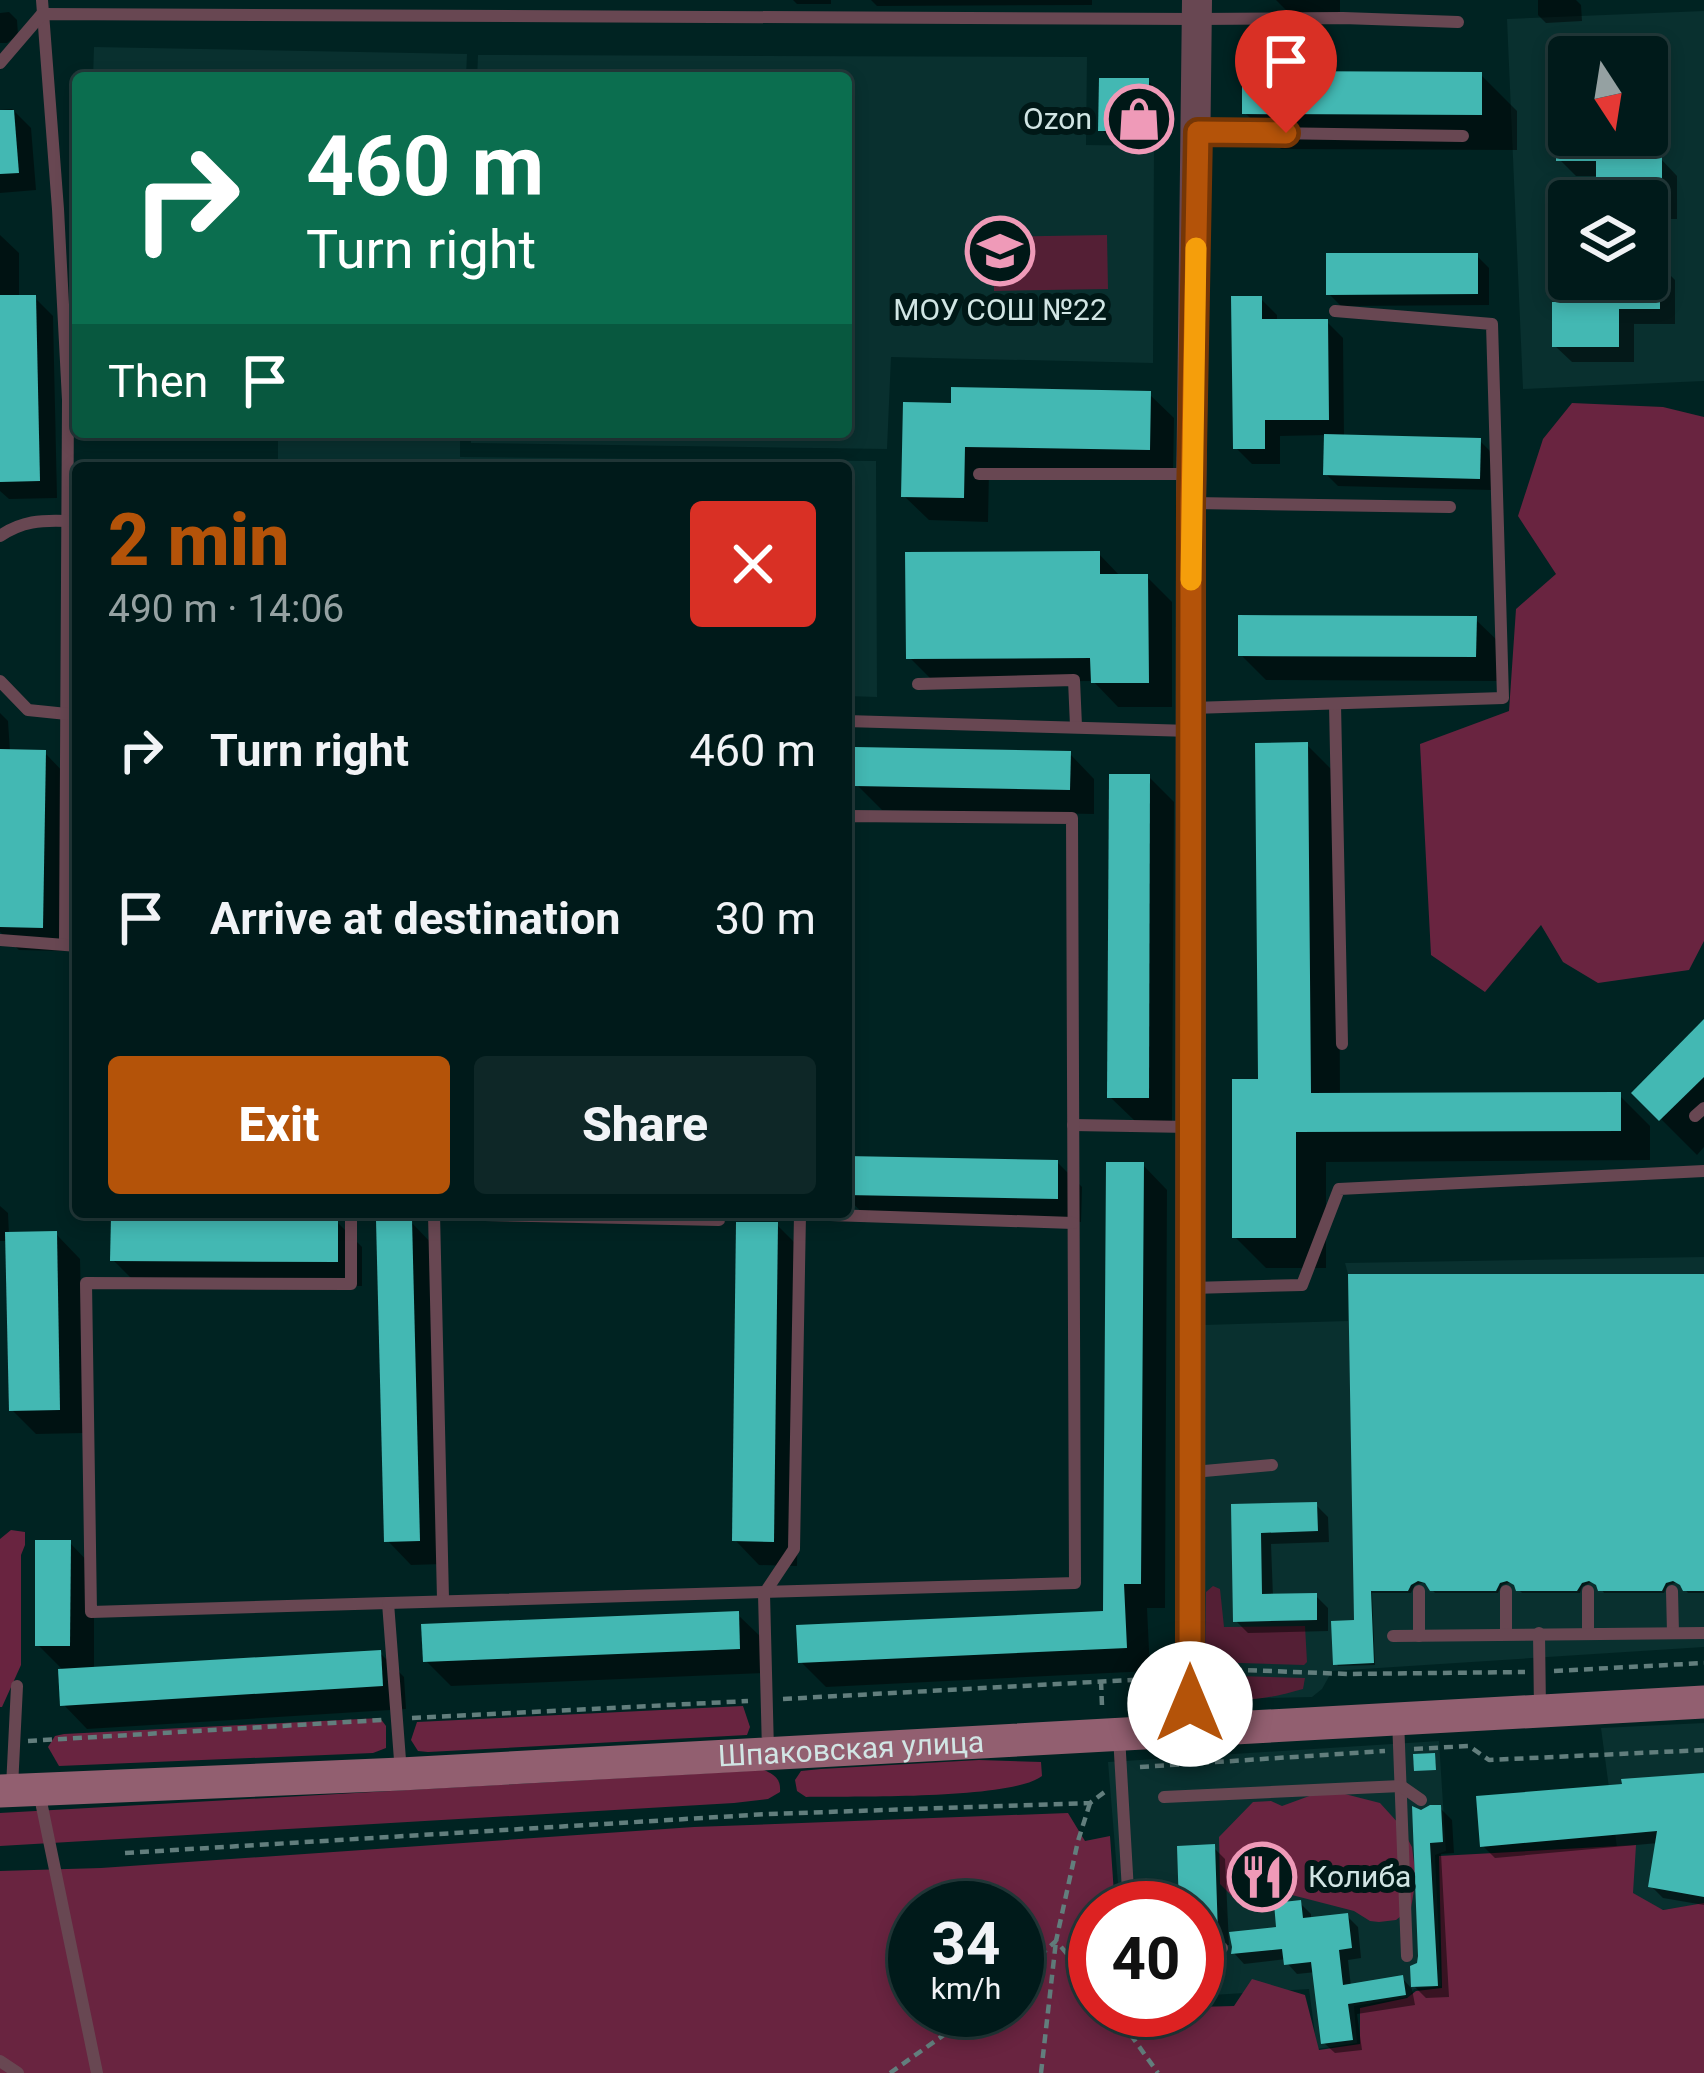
<!DOCTYPE html>
<html lang="en">
<head>
<meta charset="utf-8">
<style>
	:root { --surface:#001a1a; --page:#0e2727; --text:#f1f3f6; --muted:#95a1a2; --line:#223839; --accent:#b45309 }
	body { margin:0; font-family:Roboto,sans-serif; background:var(--page); color:var(--text); height:100vh; display:flex; flex-direction:column; font-size:45px; white-space:nowrap }
	* { box-sizing:border-box; margin:0 }
	p { font-size:39px; color:var(--muted) }
	.icon { flex:none; width:66px; height:66px; fill:none; stroke:currentColor; stroke-width:2; stroke-linecap:round; stroke-linejoin:round }
	.map { position:relative; flex:1; overflow:hidden }
	.sheet { position:absolute; left:72px; top:462px; width:780px; height:756px; display:flex; flex-direction:column; background:var(--surface); border-radius:12px; box-shadow:0 6px 18px #0003,0 0 0 3px var(--line) }
	.sheet>* { flex:none }
	.top-card { position:absolute; left:72px; top:72px; width:780px; height:366px; border-radius:12px; box-shadow:0 6px 18px #0003,0 0 0 3px var(--line); background:#0b6e4f; color:#fff; overflow:hidden }
	.needle { width:78px; rotate:168deg }
	.fabs { position:absolute; left:1548px; top:36px; display:grid; gap:24px }
	.fabs a { display:grid; place-items:center; width:120px; height:120px; border-radius:12px; background:var(--surface); box-shadow:0 6px 18px #0003,0 0 0 3px var(--line); font-size:60px }
	.speed { position:absolute; left:888px; top:1881px; display:flex; gap:24px; font-size:60px; font-weight:700; text-align:center }
	.speed>* { display:grid; place-content:center; width:156px; height:156px; border-radius:50%; background:var(--surface); box-shadow:0 6px 18px #0003,0 0 0 3px var(--line); line-height:1 }
	.speed small { font-size:30px; font-weight:400 }
	.speed .limit { border:18px solid #d22; background:#fff; color:#111 }
	.pin { position:absolute; display:grid; place-items:center; width:102px; height:102px; color:#fff; margin:-123px -51px; border-radius:50% 50% 50% 0; rotate:-45deg; box-shadow:0 0 12px #0007 }
	.pin .icon { rotate:45deg }
	.me { position:absolute; width:132px; margin:-66px; rotate:0deg; stroke-linejoin:round; filter:drop-shadow(0 0 9px #0008) }
	.turn { display:flex; align-items:center; gap:42px; height:252px; padding:0 36px; font-size:54px }
	.turn .icon { width:156px; height:156px; stroke-width:2.5 }
	.turn b { display:block; font-size:84px; line-height:102px }
	.then { display:flex; align-items:center; height:114px; padding:0 36px; background:#0003; gap:24px; font-size:45px }
	.round { display:grid; place-items:center; flex:none; width:126px; height:126px; border-radius:12px; background:var(--page) }
	.headline { display:flex; align-items:center; justify-content:space-between; height:204px; padding:0 36px }
	h1 { font-size:72px; font-weight:800; line-height:90px; color:var(--accent) }
	.button { display:flex; gap:24px; margin-top:auto; padding:24px 36px }
	.button a { flex:1; height:138px; border-radius:12px; background:var(--accent); color:#fff; font-size:48px; font-weight:800; line-height:138px; text-align:center }
	.button a+a { background:var(--page); color:var(--text) }
	ul { padding:0; list-style:none }
	li { display:flex; align-items:center; gap:36px; height:168px; padding:0 36px }
	li div { flex:1 }
	li b { display:block; font-size:45px }
	li em { font-style:normal }
	.map>svg:first-child { display:block }
	.built { fill:#09302f; fill-rule:evenodd }
	.green { fill:#541f35 }
	.forest { fill:#692440; fill-rule:evenodd }
	.shadow { fill:#0007 }
	.building { fill:#43b8b3 }
	.lines { fill:none; stroke-linecap:round; stroke-linejoin:round }
	.path { stroke:#627e7d; stroke-width:4.5; stroke-dasharray:9 6; stroke-linecap:butt }
	.service { stroke:#684752; stroke-width:12 }
	.tertiary { stroke:#684752; stroke-width:30 }
	.secondary { stroke:#925f70; stroke-width:33 }
	.route-casing { stroke:#753606; stroke-width:30 }
	.route { stroke:#b45309; stroke-width:21 }
	.slow { stroke:#f59e0b; stroke-width:21 }
	.labels { text-anchor:middle; stroke-width:12; stroke-linejoin:round; paint-order:stroke }
	.poi-label { font-size:30px; fill:#d1e5e4; stroke:#001817; text-anchor:end }
	.street-label { font-size:30px; fill:#d1e5e4; stroke:#001817 }
</style>
</head>
<body>
<div class="map">
<svg width="1704" height="2073" viewBox="0 0 1704 2073">
	<rect width="100%" height="100%" fill="#002322"/>
	<g class="built">
		<path d="M 1704,11 L 1704,381 L 1523,389 L 1507,19 ZM 1569,57 L 1647,57 L 1647,135 L 1569,135 ZM 1569,201 L 1647,201 L 1647,279 L 1569,279 Z"/>
		<polygon points="94,47 467,54 466,78 93,78"/>
		<polygon points="478,55 1087,57 1086,145 1154,146 1153,363 891,357 887,449 471,443 471,432 846,432 846,78 477,78"/>
		<polygon points="86,432 460,432 460,457 876,461 877,697 846,696 846,468 278,468 278,437 86,435"/>
		<polygon points="1704,1257 1704,1647 1332,1671 1322,1689 1312,1697 1218,1699 1206,1692 1203,1686 1203,1325 1348,1321 1348,1274 1345,1263"/>
		<polygon points="1704,1723 1704,1904 1626,1915 1601,1728"/>
		<polygon points="1439,1741 1446,1851 1435,1855 1441,1986 1414,1989 1409,1997 1354,2006 1357,2043 1317,2049 1309,1989 1197,1996 1197,1908 1120,1908 1108,1762"/>
	</g>
	<g class="green">
		<polygon points="1107,235 1108,289 994,291 993,237"/>
		<polygon points="1213,1586 1220,1589 1224,1627 1305,1626 1307,1662 1304,1665 1208,1662 1205,1660 1206,1592"/>
		<path d="M 1202,1675 L 1305,1678 L 1303,1689 C 1275,1697 1232,1707 1206,1692 Z"/>
	</g>
	<g class="forest">
		<polygon points="1572,403 1663,407 1704,417 1704,941 1689,970 1598,983 1563,962 1541,925 1485,992 1431,955 1420,744 1509,711 1516,609 1556,574 1518,516 1543,439"/>
		<polygon points="11,1530 25,1532 25,1545 21,1555 21,1665 2,1707 0,1707 0,1539"/>
		<polygon points="743,1706 750,1727 747,1735 428,1752 418,1751 411,1740 417,1722"/>
		<polygon points="380,1718 386,1726 386,1748 373,1753 59,1766 48,1747 55,1736 64,1734"/>
		<path d="M 979,1760 L 1041,1762 L 1042,1776 C 1011,1800 853,1796 806,1797 L 797,1791 L 795,1780 L 801,1771 L 821,1769 Z"/>
		<path d="M 764,1770 C 775,1775 781,1779 780,1792 L 768,1799 L 734,1803 L 0,1846 L 0,1813 Z"/>
		<polygon points="1337,1792 1380,1803 1400,1825 1412,1847 1416,1878 1411,1908 1396,1920 1379,1922 1370,1921 1354,1911 1288,1894 1274,1894 1244,1904 1237,1901 1220,1884 1219,1837 1253,1802 1271,1801 1282,1806 1312,1795"/>
		<path d="M 1068,1813 L 1085,1841 L 1110,1836 L 1115,1908 L 1095,1908 L 1095,2010 L 1197,2010 L 1197,2007 L 1234,2006 L 1252,1979 L 1305,1995 L 1319,2050 L 1360,2044 L 1360,2008 L 1407,1998 L 1416,1991 L 1442,1988 L 1439,1856 L 1636,1845 L 1633,1893 L 1663,1910 L 1704,1903 L 1704,2073 L 0,2073 L 0,1871 L 101,1868 L 694,1827 ZM 915,1908 L 1017,1908 L 1017,2010 L 915,2010 Z"/>
	</g>
	<g class="shadow">
		<polygon points="793,0 831,0 831,4 797,4"/>
		<polygon points="871,0 1092,0 1092,5 877,6"/>
		<polygon points="1276,0 1340,0 1340,24 1300,24"/>
		<polygon points="1538,0 1576,0 1581,5 1582,21 1546,23 1538,15"/>
		<polygon points="9,12 17,20 18,35 7,43 0,43 0,13"/>
		<polygon points="1481,75 1517,111 1517,150 1281,149 1245,113"/>
		<polygon points="1148,81 1160,93 1160,142 1113,141 1101,129"/>
		<polygon points="1647,85 1653,92 1653,125 1647,125"/>
		<polygon points="12,109 31,128 36,190 0,193 0,110"/>
		<polygon points="1559,120 1569,120 1569,135 1635,135 1635,159 1661,159 1677,176 1677,219 1647,219 1647,201 1599,201 1599,176 1576,176 1559,159"/>
		<polygon points="1569,217 1569,269 1566,269 1550,253"/>
		<polygon points="0,235 19,253 19,298 35,298 53,316 57,498 9,499 0,491"/>
		<polygon points="1477,256 1489,268 1489,305 1341,306 1329,294"/>
		<polygon points="1647,264 1659,264 1675,280 1675,324 1634,324 1634,362 1572,362 1555,346 1599,305 1599,279 1647,279"/>
		<polygon points="1261,299 1277,315 1277,322 1327,322 1343,338 1344,437 1480,441 1492,453 1491,490 1338,486 1326,474 1327,435 1280,436 1280,464 1252,464 1236,448"/>
		<polygon points="1149,394 1174,418 1173,474 989,470 988,522 929,520 904,496 906,405"/>
		<polygon points="1099,554 1121,577 1147,577 1172,602 1172,707 1118,707 1093,681 934,682 909,657"/>
		<polygon points="1475,619 1500,643 1500,681 1266,680 1241,655"/>
		<polygon points="0,713 8,721 10,752 45,753 69,778 66,951 19,950 0,932"/>
		<polygon points="1307,745 1338,776 1340,1096 1619,1095 1650,1126 1650,1160 1326,1162 1326,1268 1266,1268 1235,1237 1261,1082"/>
		<polygon points="1070,754 1094,779 1094,814 882,810 857,785"/>
		<polygon points="1149,777 1174,802 1172,1121 1135,1121 1110,1097"/>
		<polygon points="846,823 849,825 848,1142 846,1142"/>
		<polygon points="72,970 78,970 78,1186 70,1178"/>
		<polygon points="1704,1024 1704,1147 1697,1155 1635,1093"/>
		<polygon points="846,1159 1057,1162 1082,1187 1081,1222 868,1218 846,1197"/>
		<polygon points="1143,1165 1167,1190 1165,1608 1147,1608 1150,1671 826,1687 801,1662 1106,1613"/>
		<polygon points="0,1206 8,1213 9,1235 56,1234 80,1259 84,1433 36,1434 12,1410 9,1241 0,1241"/>
		<polygon points="453,1212 760,1212 760,1217"/>
		<polygon points="337,1222 362,1247 362,1286 138,1285 113,1260"/>
		<polygon points="411,1222 435,1247 443,1564 411,1565 387,1540"/>
		<polygon points="777,1225 802,1250 797,1566 759,1565 735,1540"/>
		<polygon points="1351,1277 1704,1277 1704,1593 1688,1593 1678,1582 1668,1585 1664,1593 1604,1593 1598,1584 1591,1582 1582,1587 1580,1593 1522,1593 1512,1582 1502,1585 1498,1593 1435,1593 1425,1582 1415,1585 1411,1593 1372,1593 1375,1665 1338,1666 1336,1663 1357,1623"/>
		<polygon points="1316,1505 1328,1517 1329,1542 1271,1544 1273,1597 1316,1596 1328,1608 1328,1631 1248,1633 1236,1621 1234,1507"/>
		<polygon points="70,1543 94,1568 94,1670 380,1653 404,1677 406,1709 87,1729 63,1704 65,1672 38,1645"/>
		<polygon points="737,1614 762,1638 764,1673 451,1686 426,1661"/>
		<polygon points="1704,1777 1704,1905 1663,1898 1651,1886 1658,1843 1495,1858 1483,1846"/>
		<polygon points="1440,1808 1452,1820 1454,1853 1441,1854 1449,1997 1426,1998 1414,1986 1420,1965 1415,1811"/>
		<polygon points="1213,1847 1225,1859 1229,1945 1197,1946 1197,1908 1182,1908"/>
		<polygon points="1300,1903 1311,1914 1311,1920 1347,1916 1358,1927 1361,1958 1348,1960 1351,1987 1402,1978 1412,1989 1415,2005 1357,2014 1362,2050 1335,2053 1324,2043 1316,1972 1297,1974 1287,1963 1286,1959 1244,1964 1234,1953 1280,1930"/>
	</g>
	<g class="building">
		<polygon points="1242,71 1482,72 1482,115 1242,114"/>
		<polygon points="1099,78 1149,78 1149,131 1098,131"/>
		<polygon points="0,110 14,110 19,173 0,174"/>
		<polygon points="1556,135 1620,135 1620,156 1662,156 1662,201 1596,201 1596,161 1556,161"/>
		<rect x="1547" y="214" width="22" height="40"/>
		<polygon points="1326,253 1478,253 1478,294 1326,295"/>
		<polygon points="1596,279 1660,279 1660,309 1619,309 1619,347 1552,347 1552,302 1596,302"/>
		<polygon points="0,295 36,295 40,481 0,482"/>
		<polygon points="1231,296 1262,296 1262,319 1328,319 1329,420 1265,420 1265,449 1233,449"/>
		<polygon points="951,387 1151,391 1150,450 965,447 964,498 901,497 903,402 951,403"/>
		<polygon points="1324,434 1481,438 1480,479 1323,475"/>
		<polygon points="1100,551 1100,574 1148,574 1149,683 1091,683 1090,658 906,659 905,552"/>
		<polygon points="1238,615 1477,616 1476,657 1238,656"/>
		<polygon points="1308,742 1311,1093 1621,1092 1621,1131 1296,1132 1296,1238 1232,1238 1232,1079 1258,1079 1255,743"/>
		<polygon points="855,747 1071,751 1070,790 854,786"/>
		<polygon points="0,749 46,750 43,928 0,927"/>
		<polygon points="1109,774 1150,774 1149,1098 1107,1098"/>
		<polygon points="1704,1019 1704,1077 1659,1121 1631,1093"/>
		<polygon points="846,1156 1058,1160 1058,1199 846,1195"/>
		<polygon points="1106,1162 1144,1162 1141,1584 1124,1584 1127,1648 798,1663 796,1625 1103,1611"/>
		<polygon points="111,1217 338,1219 338,1262 110,1261"/>
		<polygon points="412,1219 420,1541 384,1542 376,1220"/>
		<polygon points="736,1222 778,1222 774,1542 732,1541"/>
		<polygon points="57,1231 60,1410 9,1411 5,1232"/>
		<polygon points="1348,1274 1704,1274 1704,1591 1683,1591 1680,1585 1673,1581 1666,1583 1662,1591 1598,1591 1596,1585 1589,1581 1582,1583 1577,1591 1516,1591 1514,1585 1507,1581 1500,1583 1496,1591 1430,1591 1425,1583 1418,1581 1411,1585 1408,1591 1371,1591 1374,1663 1333,1665 1331,1621 1354,1620"/>
		<polygon points="1317,1502 1318,1531 1261,1533 1262,1594 1317,1593 1317,1620 1233,1622 1231,1504"/>
		<polygon points="35,1540 71,1540 70,1646 35,1646"/>
		<polygon points="739,1611 740,1649 423,1662 421,1624"/>
		<polygon points="381,1650 383,1686 60,1706 58,1669"/>
		<polygon points="1435,1753 1436,1770 1414,1771 1413,1754"/>
		<polygon points="1704,1773 1704,1897 1648,1887 1657,1831 1480,1847 1476,1796 1622,1784 1621,1779"/>
		<polygon points="1430,1805 1441,1805 1443,1842 1430,1843 1438,1986 1411,1987 1410,1966 1417,1963 1418,1956 1412,1806 1421,1810"/>
		<polygon points="1215,1844 1218,1934 1197,1935 1197,1908 1179,1908 1177,1846"/>
		<polygon points="1301,1900 1303,1918 1348,1913 1352,1948 1339,1950 1343,1985 1403,1975 1406,1995 1348,2004 1353,2040 1321,2044 1311,1962 1284,1965 1282,1949 1231,1954 1232,1947 1229,1932 1276,1927 1274,1903"/>
	</g>
	<g class="lines">
		<g class="path">
			<polyline points="1218,1669 1348,1674 1525,1672"/>
			<polyline points="1554,1671 1704,1663"/>
			<polyline points="1101,1681 1102,1706"/>
			<polyline points="783,1699 1167,1678"/>
			<polyline points="412,1718 748,1701"/>
			<polyline points="28,1741 382,1720"/>
			<polyline points="1414,1749 1469,1746 1489,1760 1704,1750"/>
			<polyline points="1140,1767 1385,1751"/>
			<polyline points="1090,1803 1078,1841 1056,1941 1095,1986"/>
			<polyline points="125,1853 768,1814 1090,1803 1106,1791"/>
			<polyline points="1017,1976 1056,1941"/>
			<polyline points="1113,2010 1158,2073"/>
			<polyline points="890,2073 979,2010"/>
			<polyline points="1041,2073 1056,1941"/>
		</g>
		<g class="service">
			<polyline points="42,0 58,209 68,400 65,943"/>
			<polyline points="0,63 42,14 1197,19 1343,18 1458,22"/>
			<polyline points="1199,132 1463,136"/>
			<polyline points="979,474 1191,474"/>
			<polyline points="1193,503 1450,507"/>
			<path d="M 0,536 C 22,521 41,520 67,521"/>
			<polyline points="0,681 28,710 67,714"/>
			<polyline points="918,684 1074,680 1076,726"/>
			<polyline points="1335,704 1342,1044"/>
			<polyline points="1192,708 1503,698 1492,324 1335,311"/>
			<polyline points="846,721 1191,731"/>
			<polyline points="0,940 78,946"/>
			<polyline points="1695,1116 1704,1108"/>
			<polyline points="1073,1125 1190,1127"/>
			<polyline points="351,1212 351,1284 86,1283 91,1612 388,1603 401,1773"/>
			<polyline points="1192,1288 1302,1285 1339,1189 1704,1171"/>
			<polyline points="1193,1472 1272,1465"/>
			<polyline points="1419,1591 1419,1636"/>
			<polyline points="1506,1591 1506,1634"/>
			<polyline points="1588,1591 1588,1633"/>
			<polyline points="1672,1591 1673,1633"/>
			<polyline points="443,1599 434,1214 719,1220"/>
			<polyline points="388,1603 1075,1583 1072,818 847,816 846,923"/>
			<polyline points="1539,1633 1540,1710"/>
			<polyline points="1393,1636 1704,1633"/>
			<polyline points="1398,1719 1407,1956"/>
			<polyline points="1119,1736 1129,1908"/>
			<polyline points="768,1751 764,1594 794,1549 800,1214 1073,1223"/>
			<polyline points="12,1787 17,1686"/>
			<polyline points="39,1792 97,2073"/>
			<polyline points="1164,1797 1401,1786 1421,1800"/>
			<polyline points="1197,1948 1222,1948"/>
			<polyline points="0,2061 18,2073"/>
		</g>
		<polyline class="tertiary" points="1190,1732 1191,503 1197,0"/>
		<path class="secondary" id="s1" d="M 0,1791 L 401,1774 L 1704,1702"/>
	</g>
	<g class="lines">
		<defs>
			<polyline id="route" points="1190,1704 1191,503 1198,132 1286,133"/>
		</defs>
		<use href="#route" class="route-casing"/>
		<use href="#route" class="route"/>
		<polyline class="slow" points="1191,580 1196,248"/>
	</g>
	<defs>
		<symbol id="shop-ring" viewBox="-11 -11 22 22"><circle r="9.5" fill="#001817" stroke="#ef9ab8" stroke-width="1.5"/><path d="M-5-2.5h2.3a2.7 3.5 0 0 1 5.4 0H5L5.5 6h-11ZM-1.5-2.5h3a1.5 2.3 0 0 0-3 0Z" fill="#ef9ab8"/></symbol>
		<symbol id="school-ring" viewBox="-11 -11 22 22"><circle r="9.5" fill="#001817" stroke="#ef9ab8" stroke-width="1.5"/><path d="M0-5L7-2L0 1L-7-2ZM-4 1L0 2.5L4 1V4Q0 6-4 4Z" fill="#ef9ab8"/></symbol>
		<symbol id="restaurant-ring" viewBox="-11 -11 22 22"><circle r="9.5" fill="#001817" stroke="#ef9ab8" stroke-width="1.5"/><path d="M-5-6h1v4h1v-4h1v4h1v-4h1v5L-1.5 .5V6h-2V.5L-5-1ZM5-6V6H3V1.5H1.5Q1.5-4 5-6Z" fill="#ef9ab8"/></symbol>
	</defs>
	<g fill-rule="evenodd">
		<use href="#shop-ring" x="1101" y="81" width="76" height="76"/>
		<use href="#school-ring" x="962" y="213" width="76" height="76"/>
		<use href="#restaurant-ring" x="1224" y="1839" width="76" height="76"/>
	</g>
	<g class="labels">
		<g class="poi-label">
			<text x="1092" y="129">Ozon</text>
			<text x="1000" y="320" text-anchor="middle">МОУ СОШ №22</text>
			<text x="1308" y="1887" text-anchor="start">Колиба</text>
		</g>
		<g class="street-label">
			<text dy="10" stroke="none"><textPath href="#s1" startOffset="852">Шпаковская улица</textPath></text>
		</g>
	</g>
</svg>
<div class="fabs">
<a><svg class="needle" viewBox="-14 -14 28 28"><path d="M0-13l5 13h-10z" fill="#e53935"/><path d="M0 13l5-13h-10z" fill="#95a1a2"/></svg></a>
<a><svg class="icon" aria-label="layers" viewBox="0 0 24 24"><path d="M12 4l9 5-9 5-9-5zM3 14l9 5 9-5"/></svg></a>
</div>
<div class="speed"><div>34<small>km/h</small></div><div class="limit">40</div></div>
<div class="pin" style="left:1286px;top:133px;background:#d93025"><svg class="icon" aria-label="arrive" viewBox="0 0 24 24"><path d="M6 21V4h12l-3 4 3 4H6"/></svg></div>
<svg class="me" style="left:1190px;top:1704px" viewBox="-20 -20 40 40"><circle r="19" fill="#fff"/><path d="M0-13L10 11 0 6-10 11z" fill="#b45309"/></svg>
<div class="top-card">
<div class="turn"><svg class="icon" aria-label="right" viewBox="0 0 24 24"><path d="M7 20v-9h11M14 6l5 5-5 5"/></svg><div><b>460 m</b>Turn right</div></div>
<div class="then">Then<svg class="icon" aria-label="arrive" viewBox="0 0 24 24"><path d="M6 21V4h12l-3 4 3 4H6"/></svg></div>
</div>
<section class="sheet">
<div class="headline"><div><h1>2 min</h1><p>490 m · 14:06</p></div><a class="round" style="background:#d93025;color:#fff"><svg class="icon" aria-label="close" viewBox="0 0 24 24"><path d="M6 6l12 12M18 6L6 18"/></svg></a></div>
<ul>
<li><svg class="icon" aria-label="right" viewBox="0 0 24 24"><path d="M7 20v-9h11M14 6l5 5-5 5"/></svg><div><b>Turn right</b></div><em>460 m</em></li>
<li><svg class="icon" aria-label="arrive" viewBox="0 0 24 24"><path d="M6 21V4h12l-3 4 3 4H6"/></svg><div><b>Arrive at destination</b></div><em>30 m</em></li>
</ul>
<div class="button"><a>Exit</a><a>Share</a></div>
</section>
</div>
</body>
</html>
